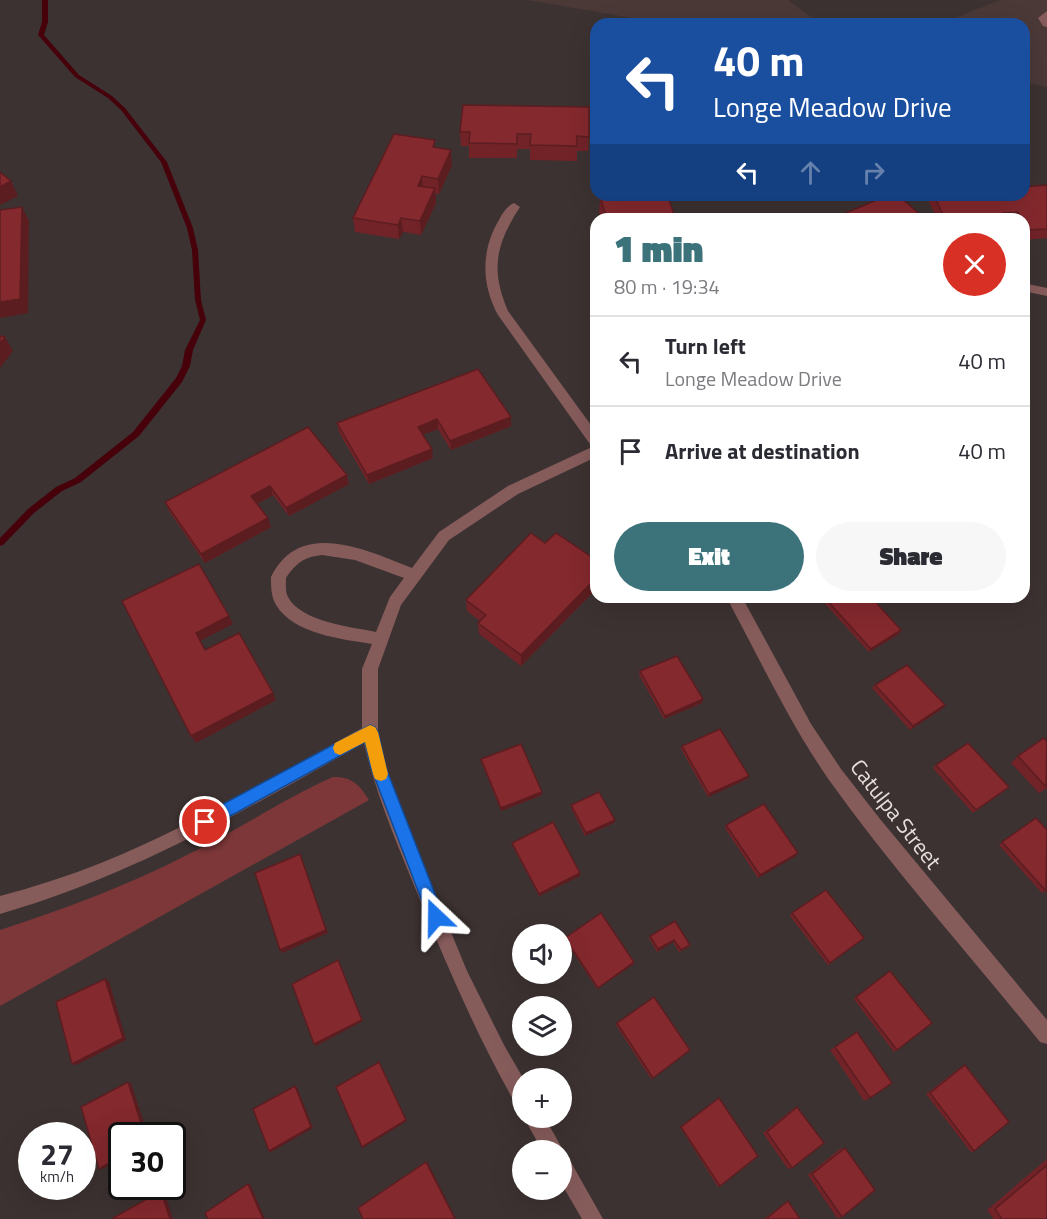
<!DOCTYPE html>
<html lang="en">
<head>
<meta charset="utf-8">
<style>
	:root { --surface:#fff; --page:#f7f7f7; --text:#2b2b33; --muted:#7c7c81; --line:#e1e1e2; --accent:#3c737b }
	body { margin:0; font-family:"Titillium Web",sans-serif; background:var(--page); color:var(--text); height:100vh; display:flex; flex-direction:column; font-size:22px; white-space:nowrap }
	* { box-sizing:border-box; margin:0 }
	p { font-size:20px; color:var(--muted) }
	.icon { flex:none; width:33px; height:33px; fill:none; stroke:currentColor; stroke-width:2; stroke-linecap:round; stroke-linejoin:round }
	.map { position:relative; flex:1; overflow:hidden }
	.panel { position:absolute; left:590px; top:213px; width:440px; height:390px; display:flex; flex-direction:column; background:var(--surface); border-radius:18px; box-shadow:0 6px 24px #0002 }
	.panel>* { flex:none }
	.top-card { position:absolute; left:590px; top:18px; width:440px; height:183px; border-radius:18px; box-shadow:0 6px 24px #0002; background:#1a4fa0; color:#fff; overflow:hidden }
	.tools { position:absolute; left:512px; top:924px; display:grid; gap:12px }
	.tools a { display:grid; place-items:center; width:60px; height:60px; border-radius:50%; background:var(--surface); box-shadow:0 6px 24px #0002; font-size:30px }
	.speed { position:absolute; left:18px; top:1122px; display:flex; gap:12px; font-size:30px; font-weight:700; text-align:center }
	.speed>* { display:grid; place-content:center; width:78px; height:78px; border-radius:50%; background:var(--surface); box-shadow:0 6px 24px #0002; line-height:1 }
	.speed small { font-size:15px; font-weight:400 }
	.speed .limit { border:3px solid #111; border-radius:9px; background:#fff; color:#111 }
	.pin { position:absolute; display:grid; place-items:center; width:51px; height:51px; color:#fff; margin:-26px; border:3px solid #fff; border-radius:50%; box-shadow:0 2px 6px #0007 }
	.me { position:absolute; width:66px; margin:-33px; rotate:337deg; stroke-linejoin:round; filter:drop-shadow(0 0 4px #0008) }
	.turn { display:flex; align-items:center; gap:21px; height:126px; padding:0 24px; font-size:27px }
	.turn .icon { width:78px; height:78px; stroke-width:2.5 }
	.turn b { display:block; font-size:42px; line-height:51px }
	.lanes { display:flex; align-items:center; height:57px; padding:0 24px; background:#0003; justify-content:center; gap:30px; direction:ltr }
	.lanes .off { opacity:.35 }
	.round { display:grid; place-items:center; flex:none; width:63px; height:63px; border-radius:32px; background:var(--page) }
	.overview { display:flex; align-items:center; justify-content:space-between; height:102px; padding:0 24px }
	h1 { font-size:36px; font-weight:800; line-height:45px; color:var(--accent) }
	.cta { display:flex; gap:12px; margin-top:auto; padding:12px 24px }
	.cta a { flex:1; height:69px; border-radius:36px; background:var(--accent); color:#fff; font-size:24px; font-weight:800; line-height:69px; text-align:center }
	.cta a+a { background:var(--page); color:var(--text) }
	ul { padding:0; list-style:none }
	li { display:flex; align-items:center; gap:18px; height:90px; padding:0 24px; border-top:2px solid var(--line) }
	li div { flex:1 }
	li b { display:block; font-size:22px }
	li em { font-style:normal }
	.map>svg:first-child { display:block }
	.built { fill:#4b3938 }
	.green { fill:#7d3738 }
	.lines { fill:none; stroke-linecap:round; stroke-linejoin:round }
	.stream { fill:#46010b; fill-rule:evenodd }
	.minor { fill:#865c5b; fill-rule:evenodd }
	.wall { fill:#722328 }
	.shaded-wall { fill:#5c1d20 }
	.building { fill:#84292e; stroke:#5c1d20; stroke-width:1.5 }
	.route { fill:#1a73e8; stroke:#114b97; stroke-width:1.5 }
	.slow { fill:#f59e0b }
	.labels { text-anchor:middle; stroke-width:4.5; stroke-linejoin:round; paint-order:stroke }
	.street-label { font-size:22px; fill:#e6e0df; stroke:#3d3232 }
</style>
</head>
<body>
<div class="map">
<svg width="1047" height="1219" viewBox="0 0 1047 1219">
	<rect width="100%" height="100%" fill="#3d3232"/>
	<g class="built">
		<polygon points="527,0 788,0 821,24 668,24"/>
		<polygon points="1000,0 1047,0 1047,87 1023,82 1023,24 940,24"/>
	</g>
	<path class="green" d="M 333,777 C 352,777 359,784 369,800 L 0,1006 L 0,930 C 64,909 127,886 187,855 C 237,831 283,799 333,777 Z"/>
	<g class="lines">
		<polygon class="stream" points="42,0 48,0 48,22 44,35 79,75 112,96 125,108 167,162 193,228 198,250 201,300 206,320 193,350 190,366 182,382 139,436 81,482 62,491 34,513 3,545 0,546 0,538 28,509 56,487 75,478 133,432 176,378 182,366 185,350 200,320 195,300 192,250 187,228 161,162 121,110 108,98 75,77 39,36 38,35 42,22"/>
		<g class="minor">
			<polygon points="1047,11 1047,27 1043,26 1038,18"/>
			<path d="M 514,203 L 520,207 C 496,244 490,269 508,311 L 596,432 L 596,457 L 518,494 L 449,540 L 401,605 L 378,669 L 378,732 L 386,768 L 420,857 L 467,971 L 504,1045 L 523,1078 L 522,1106 L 515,1103 C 477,1036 447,966 418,895 C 398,846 376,795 364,743 C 245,810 132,876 0,914 L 0,896 C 34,887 68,876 101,863 C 191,827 276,775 362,728 L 362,669 L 372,644 C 341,639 294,634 276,605 C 271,596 271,587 271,577 C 300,518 366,550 412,568 L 439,532 L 508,486 L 592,447 L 498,315 C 481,284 481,250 499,220 C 502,214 507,206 514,203 ZM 322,555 L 355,560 L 404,578 L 390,597 L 376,632 C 352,627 301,622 288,597 C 285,592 286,584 286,578 C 296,563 304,557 322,555 Z"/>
			<polygon points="1023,283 1047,288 1047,296 1023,291"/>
			<path d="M 730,597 L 742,597 L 811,724 L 841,769 L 880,819 L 1047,1020 L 1047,1044 L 1040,1042 C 970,955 894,871 829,780 C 791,725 762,664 731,606 L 729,601 Z"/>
			<polygon points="524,1118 545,1118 563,1150 561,1154 568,1157 603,1219 582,1219 561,1183 561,1150 542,1150"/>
		</g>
	</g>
	<g class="wall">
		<polygon points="460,132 589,137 588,151 577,151 577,161 530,160 530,149 517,149 517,158 469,158 469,146 461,146"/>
		<polygon points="436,148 452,165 439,194 435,193 436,203 421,235 403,232 399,239 355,232 353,218"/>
		<polygon points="592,156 596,156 596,186 591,171"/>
		<polygon points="1047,185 1047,238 1023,240 1023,219 937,219 929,202 932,195 1023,195"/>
		<polygon points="598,195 667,195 676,219 601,219 599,212 600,201"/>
		<polygon points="478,369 511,426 451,450 438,429 423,434 433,458 369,484 339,432 337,423"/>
		<polygon points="308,427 349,484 289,516 273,495 257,504 271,527 205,563 169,511 165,502"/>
		<polygon points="545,543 596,560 596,589 521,666 479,634 478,623 480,621 467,611 466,600"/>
		<polygon points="819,597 871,597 901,630 899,634 869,652"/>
		<polygon points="640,671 702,703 664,719 639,675"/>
		<polygon points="875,685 945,705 942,709 910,730 872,688"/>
		<polygon points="1047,742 1047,788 1039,793 1011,763 1018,756"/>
		<polygon points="682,746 749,776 747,779 708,797 681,749"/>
		<polygon points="481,759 542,795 501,811 481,762"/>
		<polygon points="936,765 1006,790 973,813 933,768"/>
		<polygon points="571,805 615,820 614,823 585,836 571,808"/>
		<polygon points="1036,818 1047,890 1042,893 999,845"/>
		<polygon points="726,825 796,856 758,878 725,828"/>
		<polygon points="512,843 580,876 539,896 512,845"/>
		<polygon points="792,913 864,938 828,965 790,916"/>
		<polygon points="675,921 689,947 679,952 673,942 657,952 649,938 650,936"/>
		<polygon points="565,938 634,962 634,964 597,989 565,940"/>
		<polygon points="890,971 897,1050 894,1052 854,999"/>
		<polygon points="617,1023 690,1050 651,1079 616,1025"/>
		<polygon points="857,1032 870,1098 864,1101 830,1050"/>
		<polygon points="965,1065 974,1151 971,1152 926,1094 961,1067"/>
		<polygon points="719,1098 720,1186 718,1187 680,1127"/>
		<polygon points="797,1107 792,1168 788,1169 763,1133 793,1109"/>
		<polygon points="845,1148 842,1217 837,1218 808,1175 840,1149"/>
		<polygon points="1047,1159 1047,1219 994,1219 987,1210"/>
		<polygon points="788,1201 800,1219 764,1219 786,1202"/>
	</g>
	<g class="shaded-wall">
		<polygon points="451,150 452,165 439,194 438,179"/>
		<polygon points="422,176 423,191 418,186"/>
		<polygon points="11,181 18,196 0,205 0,187"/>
		<polygon points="435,188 436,203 421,235 420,221"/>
		<polygon points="22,207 29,221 28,313 0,318 0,302"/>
		<polygon points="401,218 403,232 399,239 398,225"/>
		<polygon points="5,337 13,351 0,368 0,344"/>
		<polygon points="511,417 511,426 451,450 450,441"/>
		<polygon points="437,419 438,429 419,436 418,427"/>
		<polygon points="432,449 433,458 369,484 367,475"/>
		<polygon points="347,475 349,484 289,516 286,508"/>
		<polygon points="270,486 273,495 254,505 251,496"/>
		<polygon points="268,518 271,527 205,563 201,554"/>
		<polygon points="596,578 596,589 521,666 521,655"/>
		<polygon points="229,616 233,624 200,641 196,633"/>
		<polygon points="901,630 899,634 869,652 871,649"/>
		<polygon points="273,693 276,700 196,743 191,736"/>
		<polygon points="703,699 702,703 664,719 665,716"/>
		<polygon points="945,705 942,709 910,730 913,726"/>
		<polygon points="749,776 747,779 708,797 709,794"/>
		<polygon points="542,792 542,795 501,811 501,808"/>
		<polygon points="615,820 614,823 585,836 586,833"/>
		<polygon points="798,853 796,856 758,878 760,875"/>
		<polygon points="300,854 328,933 282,953 280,950"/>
		<polygon points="580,873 580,876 539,896 539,894"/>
		<polygon points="674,940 673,942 657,952 658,949"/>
		<polygon points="338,960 363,1021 316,1046 314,1044"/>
		<polygon points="634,962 634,964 597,989 598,988"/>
		<polygon points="105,979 109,981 126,1040 76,1065 72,1064"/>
		<polygon points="379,1062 407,1121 363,1148 362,1147"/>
		<polygon points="128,1082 131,1083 148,1136 145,1136"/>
		<polygon points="295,1086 297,1087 313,1128 271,1152 269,1151"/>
		<polygon points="122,1156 122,1159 102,1169 99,1169"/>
		<polygon points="426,1162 428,1163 456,1219 455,1219"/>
		<polygon points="248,1184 250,1184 265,1219 263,1219"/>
		<polygon points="161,1191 164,1191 173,1219 170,1219"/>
	</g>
	<g class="building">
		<polygon points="463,105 589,107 589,137 577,136 577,146 530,145 531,134 517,134 517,144 469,143 470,132 460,132"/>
		<polygon points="394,134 435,140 433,147 451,150 438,179 422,176 418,186 435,188 420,221 401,218 398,225 353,218"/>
		<polygon points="592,156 596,156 596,168"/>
		<polygon points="0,172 11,181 0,187"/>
		<polygon points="1047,185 1047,229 1027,230 1023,222 1023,219 1022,219 1018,212 1003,213 1006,219 945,219 934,195 1023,195 1023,187"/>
		<polygon points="619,195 667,195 676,219 607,219 600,197"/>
		<polygon points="889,195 898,195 925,219 831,219"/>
		<polygon points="22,207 20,299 0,302 0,210"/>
		<polygon points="0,336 5,337 0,344"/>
		<polygon points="478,369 511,417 450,441 437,419 418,427 432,449 367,475 337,423"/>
		<polygon points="308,427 347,475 286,508 270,486 251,496 268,518 201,554 165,502"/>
		<polygon points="531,533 545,543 556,533 596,560 596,578 521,655 478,623 486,615 466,600"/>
		<polygon points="199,564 229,616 196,633 205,650 239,633 273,693 191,736 122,601"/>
		<polygon points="824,597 871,597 901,630 871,649"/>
		<polygon points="677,656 703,699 665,716 640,671"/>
		<polygon points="907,665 945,705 913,726 875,685"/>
		<polygon points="720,729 749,776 709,794 682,746"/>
		<polygon points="1044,738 1047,742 1046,787 1018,756"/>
		<polygon points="968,743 1009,787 976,810 936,765"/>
		<polygon points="521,744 542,792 501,808 481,759"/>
		<polygon points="599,792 615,820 586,833 571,805"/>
		<polygon points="764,804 798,853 760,875 726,825"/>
		<polygon points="1036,818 1047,830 1046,891 1002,842"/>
		<polygon points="553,822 580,873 539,894 512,843"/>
		<polygon points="300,854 326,930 280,950 255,873"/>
		<polygon points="826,890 864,938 830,963 792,913"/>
		<polygon points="601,913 634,962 598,988 565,938"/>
		<polygon points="675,921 690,945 681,950 674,940 658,949 650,936"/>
		<polygon points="338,960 362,1020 314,1044 292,984"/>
		<polygon points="890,971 932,1023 897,1050 856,997"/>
		<polygon points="105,979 123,1038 72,1064 56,1002"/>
		<polygon points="654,997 690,1050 653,1078 617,1023"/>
		<polygon points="857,1032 892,1083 870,1098 835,1047"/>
		<polygon points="379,1062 406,1120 362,1147 336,1087"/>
		<polygon points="965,1065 1009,1122 974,1151 930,1093"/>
		<polygon points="128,1082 145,1136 122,1136 122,1156 99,1169 81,1107"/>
		<polygon points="295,1086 311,1127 269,1151 253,1109"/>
		<polygon points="719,1098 758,1156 720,1186 681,1127"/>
		<polygon points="797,1107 824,1143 792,1168 767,1132"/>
		<polygon points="845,1148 875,1190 842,1217 812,1174"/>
		<polygon points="426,1162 455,1219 363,1219 358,1208"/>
		<polygon points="1047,1165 1047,1219 1002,1219 995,1209"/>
		<polygon points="248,1184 263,1219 208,1219 205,1213"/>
		<polygon points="161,1191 170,1219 113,1219 113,1218"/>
		<polygon points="788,1201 800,1219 766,1219"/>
	</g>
	<polygon class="route" points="370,725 375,727 378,732 386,768 444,917 442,923 436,925 431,923 428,917 371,768 365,742 210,827 205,830 199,827 197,822 199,817"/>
	<polygon class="slow" points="370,725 375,727 378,732 388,774 386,779 381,781 375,779 373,774 365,742 340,755 335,753 333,748 335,743"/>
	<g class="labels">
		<g class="street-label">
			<text transform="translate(896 814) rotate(52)" y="8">Catulpa Street</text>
		</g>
	</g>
</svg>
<div class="tools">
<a><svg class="icon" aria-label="sound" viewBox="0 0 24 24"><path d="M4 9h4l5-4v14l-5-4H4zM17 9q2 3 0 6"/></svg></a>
<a><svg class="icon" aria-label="layers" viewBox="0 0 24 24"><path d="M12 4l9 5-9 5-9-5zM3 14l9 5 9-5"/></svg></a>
<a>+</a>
<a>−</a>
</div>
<div class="speed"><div>27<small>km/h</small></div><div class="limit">30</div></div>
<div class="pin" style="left:205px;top:822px;background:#d93025"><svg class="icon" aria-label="arrive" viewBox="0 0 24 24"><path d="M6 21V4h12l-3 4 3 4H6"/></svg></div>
<svg class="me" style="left:436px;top:917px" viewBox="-20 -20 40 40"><path d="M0-17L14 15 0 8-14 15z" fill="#1a73e8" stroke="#fff" stroke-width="4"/></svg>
<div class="top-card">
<div class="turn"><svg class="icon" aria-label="left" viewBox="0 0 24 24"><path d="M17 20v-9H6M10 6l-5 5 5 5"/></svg><div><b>40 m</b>Longe Meadow Drive</div></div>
<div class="lanes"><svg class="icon" aria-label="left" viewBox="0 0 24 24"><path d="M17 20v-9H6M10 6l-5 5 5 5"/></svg><svg class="icon off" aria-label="ahead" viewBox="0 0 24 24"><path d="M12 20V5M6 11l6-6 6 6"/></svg><svg class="icon off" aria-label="right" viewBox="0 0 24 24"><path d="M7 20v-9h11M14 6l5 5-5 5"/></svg></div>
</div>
<section class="panel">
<div class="overview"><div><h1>1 min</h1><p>80 m · 19:34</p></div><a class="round" style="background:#d93025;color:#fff"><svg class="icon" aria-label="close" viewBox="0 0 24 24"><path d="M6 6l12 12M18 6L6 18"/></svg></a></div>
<ul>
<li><svg class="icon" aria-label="left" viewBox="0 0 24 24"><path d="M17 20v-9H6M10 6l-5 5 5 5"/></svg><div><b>Turn left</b><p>Longe Meadow Drive</p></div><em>40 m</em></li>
<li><svg class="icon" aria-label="arrive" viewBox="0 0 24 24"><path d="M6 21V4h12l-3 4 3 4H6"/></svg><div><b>Arrive at destination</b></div><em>40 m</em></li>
</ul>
<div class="cta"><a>Exit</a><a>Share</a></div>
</section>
</div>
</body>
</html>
